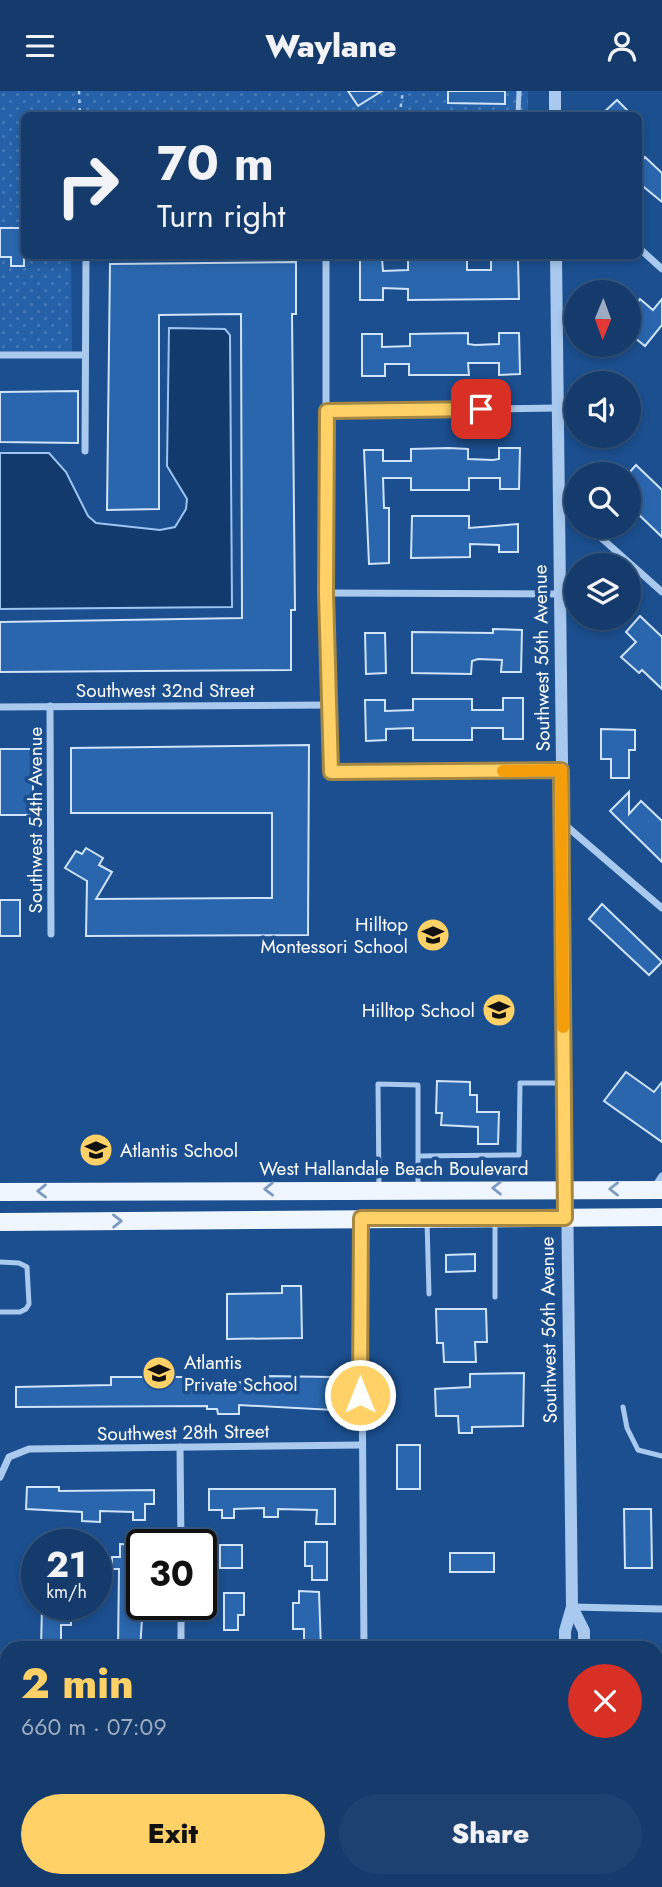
<!DOCTYPE html>
<html lang="en">
<head>
<meta charset="utf-8">
<style>
	:root { --surface:#143b6b; --page:#1d4271; --text:#f1f3f6; --muted:#9dadc1; --line:#33557e; --accent:#ffd166 }
	body { margin:0; font-family:Jost,sans-serif; background:var(--page); color:var(--text); height:100vh; display:flex; flex-direction:column; font-size:26px; white-space:nowrap }
	* { box-sizing:border-box; margin:0 }
	p { font-size:23px; color:var(--muted) }
	.icon { flex:none; width:38px; height:38px; fill:none; stroke:currentColor; stroke-width:2; stroke-linecap:round; stroke-linejoin:round }
	.map { position:relative; flex:1; overflow:hidden }
	.drawer { position:absolute; left:0px; top:1550px; width:663px; height:247px; display:flex; flex-direction:column; background:var(--surface); border-radius:21px 21px 0 0; box-shadow:0 4px 10px #0003,0 0 0 2px var(--line) }
	.drawer>* { flex:none }
	.hud { position:absolute; left:21px; top:21px; width:621px; height:147px; border-radius:10px; box-shadow:0 4px 10px #0003,0 0 0 2px var(--line); background:#143b6b; color:var(--text); overflow:hidden }
	.needle { width:46px; rotate:181deg }
	.controls { position:absolute; left:564px; top:189px; display:grid; gap:14px }
	.controls a { display:grid; place-items:center; width:77px; height:77px; border-radius:50%; background:var(--surface); box-shadow:0 4px 10px #0003,0 0 0 2px var(--line); font-size:35px }
	.speed { position:absolute; left:21px; top:1438px; display:flex; gap:14px; font-size:35px; font-weight:700; text-align:center }
	.speed>* { display:grid; place-content:center; width:91px; height:91px; border-radius:50%; background:var(--surface); box-shadow:0 4px 10px #0003,0 0 0 2px var(--line); line-height:1 }
	.speed small { font-size:18px; font-weight:400 }
	.speed .limit { border:4px solid #111; border-radius:10px; background:#fff; color:#111 }
	.pin { position:absolute; display:grid; place-items:center; width:60px; height:60px; color:#fff; margin:-30px; border-radius:14px; box-shadow:0 4px 10px #0006 }
	.me { position:absolute; width:77px; margin:-38px; rotate:0deg; stroke-linejoin:round; filter:drop-shadow(0 0 5px #0008) }
	.turn { display:flex; align-items:center; gap:24px; height:147px; padding:0 21px; font-size:32px }
	.turn .icon { width:91px; height:91px; stroke-width:2.5 }
	.turn b { display:block; font-size:49px; line-height:60px }
	.round { display:grid; place-items:center; flex:none; width:74px; height:74px; border-radius:37px; background:var(--page) }
	.summary { display:flex; align-items:center; justify-content:space-between; height:119px; padding:0 21px }
	h1 { font-size:42px; font-weight:800; line-height:52px; color:var(--accent) }
	.primary-button { display:flex; gap:14px; margin-top:auto; padding:14px 21px }
	.primary-button a { flex:1; height:80px; border-radius:42px; background:var(--accent); color:#111; font-size:28px; font-weight:800; line-height:80px; text-align:center }
	.primary-button a+a { background:var(--page); color:var(--text) }
	header { display:flex; justify-content:space-between; align-items:center; height:91px; padding:0 21px; background:var(--surface); font-size:32px; font-weight:800 }
	.map>svg:first-child { display:block }
	.park { fill:url(#park-dots) }
	.water { fill:#123a6d; stroke:#9cc4f0; stroke-width:2 }
	.building { fill:#2a66ad; stroke:#cfe3fa; stroke-width:2 }
	.lines { fill:none; stroke-linecap:round; stroke-linejoin:round }
	.path { stroke:#a9c9ee; stroke-width:2.5; stroke-dasharray:3.5 5; stroke-linecap:butt }
	.service { stroke:#a9c9ee; stroke-width:5 }
	.minor { stroke:#a9c9ee; stroke-width:7 }
	.tertiary { stroke:#a9c9ee; stroke-width:12 }
	.primary { stroke:#f0f6ff; stroke-width:18 }
	.oneway { stroke:#7b9ac1 }
	.route-casing { stroke:#a68842; stroke-width:18 }
	.route { stroke:#ffd166; stroke-width:12 }
	.slow { stroke:#f59e0b; stroke-width:12 }
	.labels { text-anchor:middle; stroke-width:7; stroke-linejoin:round; paint-order:stroke }
	.street-label { font-size:19px; fill:#fff; stroke:#1b4f8f }
	.poi-label { font-size:19px; fill:#fff; stroke:#1b4f8f; text-anchor:end }
</style>
</head>
<body>
<header><svg class="icon" aria-label="menu" viewBox="0 0 24 24"><path d="M4 6h16M4 12h16M4 18h16"/></svg>Waylane<svg class="icon" aria-label="person" viewBox="0 0 24 24"><circle cx="12" cy="8" r="4"/><path d="M4 21q1-7 8-7t8 7"/></svg></header>
<div class="map">
<svg width="662" height="1796" viewBox="0 0 662 1796">
	<defs>
		<pattern id="park-dots" width="8" height="8" patternUnits="userSpaceOnUse" patternTransform="scale(1.75)"><rect width="8" height="8" fill="#2461a8"/><path d="M2 2h.1M6 6h.1" fill="none" stroke="#4579b5" stroke-width="1.8" stroke-linecap="round"/></pattern>
	</defs>
	<rect width="100%" height="100%" fill="#1b4f8f"/>
	<polygon class="park" points="0,0 528,0 528,24 24,24 24,164 71,165 72,262 0,262"/>
	<polygon class="water" points="169,237 225,238 230,244 232,516 0,518 0,362 49,362 66,381 88,425 96,432 160,439 175,436 186,418 187,408 167,375"/>
	<g class="building">
		<polygon points="348,0 382,0 358,15"/>
		<polygon points="448,0 505,0 505,13 448,12"/>
		<polygon points="617,9 632,24 601,24"/>
		<polygon points="645,66 662,82 662,111 639,92 639,73"/>
		<polygon points="0,137 24,137 24,175 11,175 11,166 0,166"/>
		<polygon points="360,167 382,167 383,180 408,179 408,168 467,167 467,179 491,179 491,167 518,167 519,208 408,209 408,198 383,197 383,209 360,209"/>
		<polygon points="296,171 296,223 292,223 295,519 291,519 291,579 0,581 0,531 242,527 241,223 159,224 159,418 107,419 110,173"/>
		<polygon points="640,208 653,219 662,208 662,234 645,255 630,243 638,234 628,225"/>
		<polygon points="468,242 468,253 475,254 499,253 499,242 519,242 520,283 499,284 499,272 468,272 469,284 409,284 409,273 385,273 385,285 362,285 362,243 382,243 382,256 410,255 410,243"/>
		<polygon points="78,300 78,352 0,351 0,301"/>
		<polygon points="449,357 468,358 468,368 493,369 499,368 499,357 520,357 519,398 500,398 500,387 469,387 469,399 411,399 411,387 383,387 384,417 389,417 389,472 369,473 364,359 383,359 383,370 411,370 411,358"/>
		<polygon points="636,374 662,399 662,446 636,421 628,430 628,383"/>
		<polygon points="412,425 469,425 469,437 518,433 518,461 499,461 499,454 470,453 470,466 411,467"/>
		<polygon points="640,525 662,546 662,598 642,579 639,582 621,566 636,551 626,541"/>
		<polygon points="493,538 522,539 521,581 501,581 502,569 478,568 472,570 471,583 412,582 412,541 493,542"/>
		<polygon points="365,542 385,542 386,582 366,583"/>
		<polygon points="503,607 523,607 523,648 503,648 503,637 472,637 472,649 413,649 413,637 386,638 386,649 366,650 365,609 385,609 385,620 413,619 413,608 472,608 472,619 503,619"/>
		<polygon points="601,638 635,639 635,659 629,659 629,687 611,687 611,668 601,668"/>
		<polygon points="309,654 308,844 86,845 87,790 65,777 76,760 82,763 86,757 103,767 99,774 112,781 96,808 272,807 272,722 71,722 71,657"/>
		<rect x="0" y="658" width="33" height="66"/>
		<polygon points="629,701 629,723 641,710 662,730 662,771 610,720"/>
		<rect x="0" y="809" width="20" height="36"/>
		<polygon points="602,813 662,871 649,884 589,828"/>
		<polygon points="626,981 654,1001 662,991 662,1051 604,1010"/>
		<polygon points="437,990 470,991 470,1004 477,1004 477,1021 499,1021 498,1053 478,1053 478,1036 441,1034 442,1022 436,1022"/>
		<polygon points="475,1163 475,1180 446,1181 446,1164"/>
		<polygon points="282,1195 301,1195 302,1247 227,1248 227,1203 282,1202"/>
		<polygon points="436,1218 486,1218 487,1251 475,1251 476,1271 444,1271 443,1252 437,1252"/>
		<polygon points="524,1282 523,1335 472,1336 472,1342 459,1342 458,1325 436,1325 435,1298 470,1296 470,1283"/>
		<polygon points="265,1285 333,1286 333,1319 239,1314 239,1323 218,1323 217,1318 207,1318 207,1315 16,1316 16,1296 111,1294 111,1286 191,1286 191,1290 265,1292"/>
		<rect x="397" y="1354" width="23" height="44"/>
		<polygon points="27,1396 59,1396 59,1400 154,1399 154,1413 145,1413 145,1429 133,1429 133,1421 100,1420 100,1431 82,1430 82,1421 26,1418"/>
		<polygon points="209,1398 335,1398 335,1433 316,1433 317,1419 278,1418 278,1426 264,1426 264,1417 234,1418 234,1427 222,1427 222,1419 209,1419"/>
		<polygon points="624,1418 651,1418 652,1477 625,1477"/>
		<polygon points="305,1451 327,1451 327,1489 312,1489 312,1475 305,1475"/>
		<polygon points="120,1453 139,1454 139,1502 142,1502 143,1514 140,1558 118,1558 119,1478 112,1478 112,1466 120,1466"/>
		<rect x="220" y="1454" width="22" height="23"/>
		<rect x="450" y="1462" width="44" height="19"/>
		<polygon points="299,1500 319,1501 321,1558 304,1558 304,1538 293,1538 293,1512 299,1512"/>
		<polygon points="224,1502 244,1502 244,1524 238,1524 238,1539 224,1539"/>
		<polygon points="42,1514 71,1516 71,1534 61,1534 61,1558 41,1558"/>
	</g>
	<g class="lines">
		<g class="path">
			<polyline points="79,0 80,24"/>
			<polyline points="402,24 400,20 403,0"/>
		</g>
		<g class="service">
			<polyline points="518,24 519,0"/>
			<polyline points="419,1065 519,1064 520,992 564,992"/>
			<polyline points="379,1097 378,993 418,994 418,1095"/>
			<polyline points="427,1130 429,1203"/>
			<polyline points="0,1171 19,1172 27,1176 29,1213 26,1218 20,1221 0,1221"/>
			<polyline points="495,1206 495,1130"/>
			<polyline points="623,1316 627,1337 638,1359 662,1365"/>
		</g>
		<g class="minor">
			<polyline points="639,157 662,178"/>
			<polyline points="326,164 326,502 331,681 561,679"/>
			<polyline points="0,264 85,264"/>
			<polyline points="327,320 557,317"/>
			<polyline points="85,360 86,164"/>
			<polyline points="558,408 576,424"/>
			<polyline points="589,436 662,501"/>
			<polyline points="326,502 559,503"/>
			<polyline points="50,615 51,843"/>
			<polyline points="0,616 330,614"/>
			<polyline points="564,733 662,817"/>
			<polyline points="654,1097 662,1085"/>
			<polyline points="361,1128 364,1558"/>
			<polyline points="180,1356 181,1454"/>
			<polyline points="0,1386 9,1366 29,1358 360,1354"/>
			<polyline points="181,1514 181,1558"/>
			<polyline points="572,1516 662,1518"/>
			<polyline points="0,1676 1,1796"/>
			<polyline points="182,1790 182,1796"/>
			<polyline points="368,1790 368,1796"/>
		</g>
		<g class="tertiary">
			<polyline points="555,0 555,24"/>
			<polyline points="556,164 572,1516 565,1540 565,1558"/>
			<polyline points="572,1516 584,1540 584,1558"/>
			<polyline points="571,1796 571,1790"/>
			<polyline points="583,1796 584,1790"/>
		</g>
		<g class="primary">
			<polyline points="0,1101 662,1099"/>
			<polyline points="0,1131 662,1126"/>
		</g>
	</g>
	<defs><path id="oneway-chevron" d="M-2-3.5L2.5 0L-2 3.5" fill="none" stroke-width="1.6" stroke-linecap="round" stroke-linejoin="round" transform="scale(1.75)"/></defs>
	<g class="oneway">
		<use href="#oneway-chevron" transform="translate(497 1097) rotate(180)"/>
		<use href="#oneway-chevron" transform="translate(269 1098) rotate(179)"/>
		<use href="#oneway-chevron" transform="translate(614 1098) rotate(-180)"/>
		<use href="#oneway-chevron" transform="translate(42 1100) rotate(179)"/>
		<use href="#oneway-chevron" transform="translate(117 1130) rotate(-1)"/>
	</g>
	<g class="lines">
		<defs>
			<polyline id="route" points="360,1304 361,1127 565,1127 561,679 331,681 326,502 327,320 481,318"/>
		</defs>
		<use href="#route" class="route-casing"/>
		<use href="#route" class="route"/>
		<polyline class="slow" points="503,680 561,679 563,936"/>
	</g>
	<defs>
		<symbol id="school-disc" viewBox="-11 -11 22 22"><circle r="9.5" fill="#ffd166" stroke="#1b4f8f"/><path d="M0-5L7-2L0 1L-7-2ZM-4 1L0 2.5L4 1V4Q0 6-4 4Z" fill="#111"/></symbol>
	</defs>
	<g fill-rule="evenodd">
		<use href="#school-disc" x="414" y="825" width="38" height="38"/>
		<use href="#school-disc" x="480" y="900" width="38" height="38"/>
		<use href="#school-disc" x="77" y="1040" width="38" height="38"/>
		<use href="#school-disc" x="140" y="1263" width="38" height="38"/>
	</g>
	<g class="labels">
		<g class="street-label">
			<text transform="translate(541 567) rotate(-91)" y="7">Southwest 56th Avenue</text>
			<text x="165" y="606">Southwest 32nd Street</text>
			<text transform="translate(35 729) rotate(-90)" y="7">Southwest 54th Avenue</text>
			<text x="394" y="1084">West Hallandale Beach Boulevard</text>
			<text transform="translate(548 1239) rotate(-91)" y="7">Southwest 56th Avenue</text>
			<text transform="translate(183 1341) rotate(-1)" y="7">Southwest 28th Street</text>
		</g>
		<g class="poi-label">
			<text x="408" y="840">Hilltop<tspan x="408" dy="22">Montessori School</tspan></text>
			<text x="475" y="926">Hilltop School</text>
			<text x="120" y="1066" text-anchor="start">Atlantis School</text>
			<text x="184" y="1278" text-anchor="start">Atlantis<tspan x="184" dy="22">Private School</tspan></text>
		</g>
	</g>
</svg>
<div class="controls">
<a><svg class="needle" viewBox="-14 -14 28 28"><path d="M0-13l5 13h-10z" fill="#e53935"/><path d="M0 13l5-13h-10z" fill="#9dadc1"/></svg></a>
<a><svg class="icon" aria-label="sound" viewBox="0 0 24 24"><path d="M4 9h4l5-4v14l-5-4H4zM17 9q2 3 0 6"/></svg></a>
<a><svg class="icon" aria-label="search" viewBox="0 0 24 24"><circle cx="10" cy="10" r="6"/><path d="M15 15l6 6"/></svg></a>
<a><svg class="icon" aria-label="layers" viewBox="0 0 24 24"><path d="M12 4l9 5-9 5-9-5zM3 14l9 5 9-5"/></svg></a>
</div>
<div class="speed"><div>21<small>km/h</small></div><div class="limit">30</div></div>
<div class="pin" style="left:481px;top:318px;background:#d93025"><svg class="icon" aria-label="arrive" viewBox="0 0 24 24"><path d="M6 21V4h12l-3 4 3 4H6"/></svg></div>
<svg class="me" style="left:360px;top:1304px" viewBox="-20 -20 40 40"><circle r="17" fill="#ffd166" stroke="#fff" stroke-width="3"/><path d="M0-11L8 9 0 5-8 9z" fill="#fff"/></svg>
<div class="hud">
<div class="turn"><svg class="icon" aria-label="right" viewBox="0 0 24 24"><path d="M7 20v-9h11M14 6l5 5-5 5"/></svg><div><b>70 m</b>Turn right</div></div>
</div>
<section class="drawer">
<div class="summary"><div><h1>2 min</h1><p>660 m · 07:09</p></div><a class="round" style="background:#d93025;color:#fff"><svg class="icon" aria-label="close" viewBox="0 0 24 24"><path d="M6 6l12 12M18 6L6 18"/></svg></a></div>
<div class="primary-button"><a>Exit</a><a>Share</a></div>
</section>
</div>
</body>
</html>
